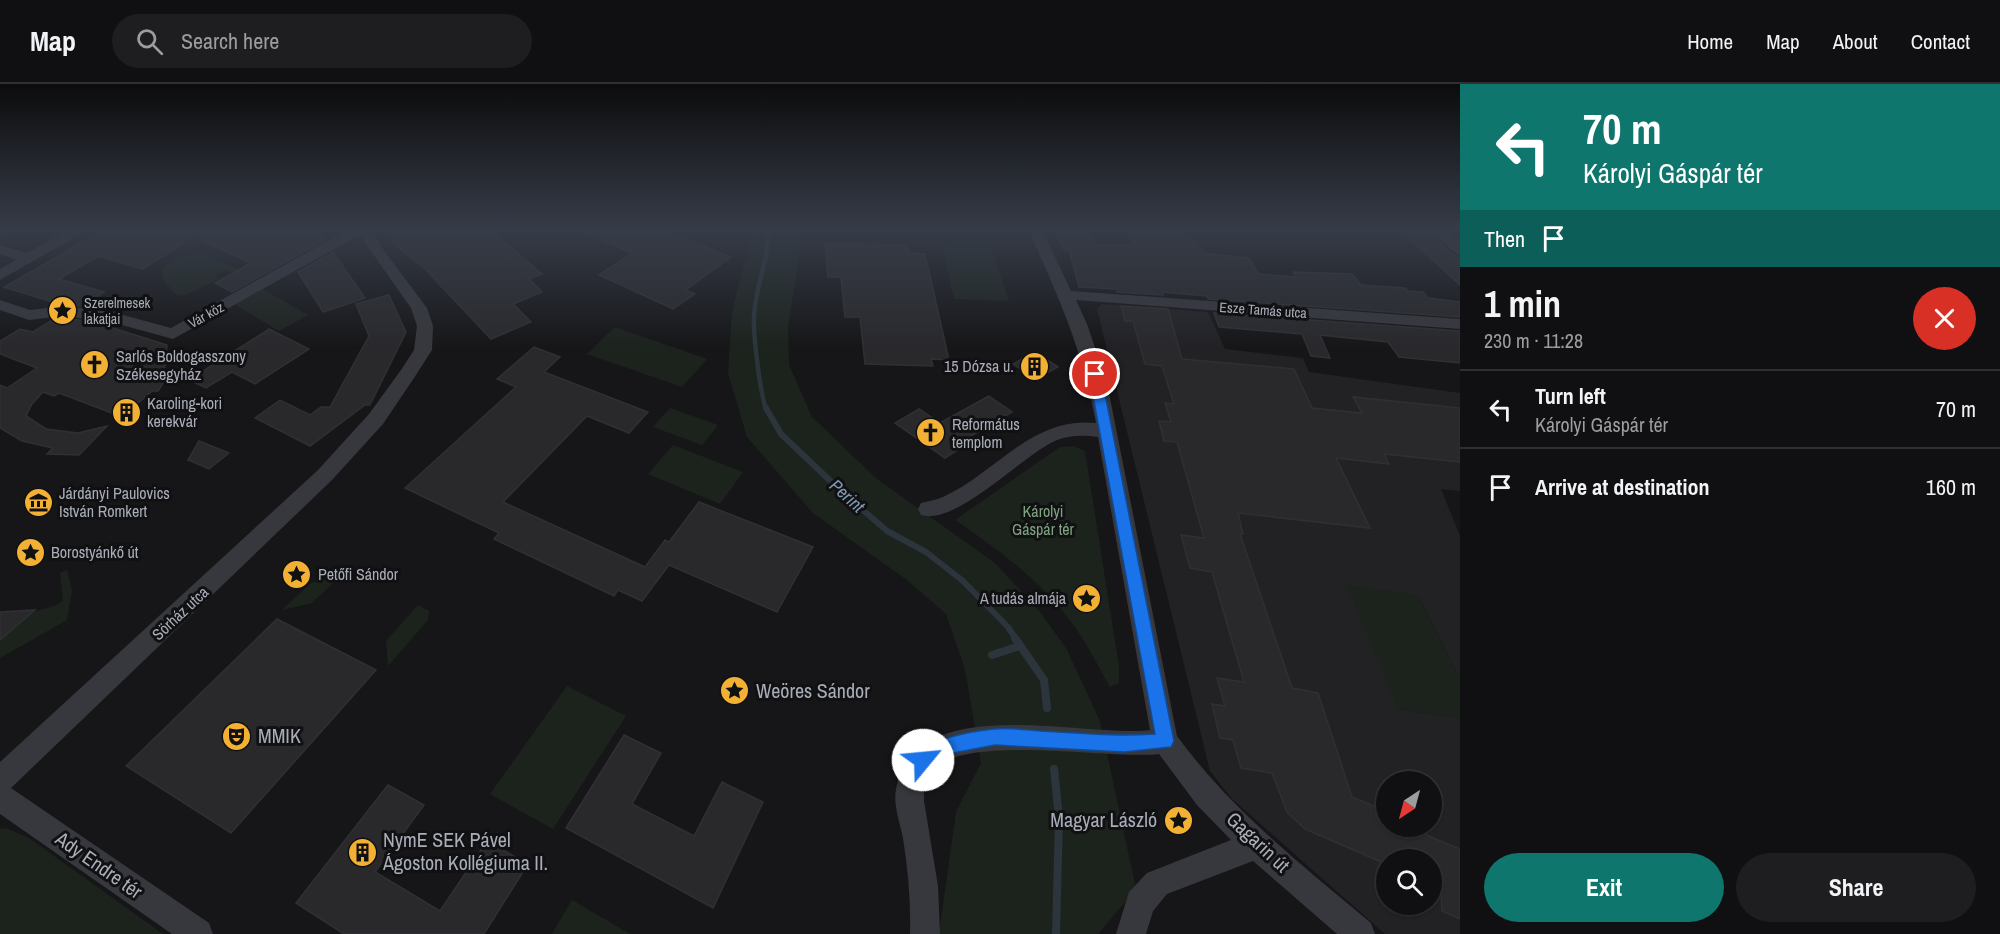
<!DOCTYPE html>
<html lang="en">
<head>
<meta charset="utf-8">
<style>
	:root { --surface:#101012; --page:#1e1e20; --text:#f1f3f6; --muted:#9c9d9f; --line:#303032; --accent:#0f766e }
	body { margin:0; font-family:"Archivo Narrow",sans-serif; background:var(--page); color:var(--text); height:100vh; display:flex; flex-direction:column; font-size:22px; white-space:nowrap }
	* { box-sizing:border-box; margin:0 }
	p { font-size:20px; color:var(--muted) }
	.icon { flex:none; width:33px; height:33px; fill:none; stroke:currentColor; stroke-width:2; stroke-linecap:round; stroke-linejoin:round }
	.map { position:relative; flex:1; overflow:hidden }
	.sheet { display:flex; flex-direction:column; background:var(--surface); width:540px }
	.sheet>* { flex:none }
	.banner { background:#0f766e; color:#fff; overflow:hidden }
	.needle { width:39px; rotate:216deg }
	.buttons { position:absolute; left:1376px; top:687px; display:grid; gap:12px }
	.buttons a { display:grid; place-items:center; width:66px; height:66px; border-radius:50%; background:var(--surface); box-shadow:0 2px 4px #0004,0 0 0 2px var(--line); font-size:30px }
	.pin { position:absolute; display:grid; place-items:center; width:51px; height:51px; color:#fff; margin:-26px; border:3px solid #fff; border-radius:50%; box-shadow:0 2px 6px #0007 }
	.me { position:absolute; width:66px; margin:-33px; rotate:62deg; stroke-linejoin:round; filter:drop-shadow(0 0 4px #0008) }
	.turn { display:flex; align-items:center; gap:21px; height:126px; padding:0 24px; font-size:27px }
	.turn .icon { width:78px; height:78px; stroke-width:2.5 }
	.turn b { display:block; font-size:42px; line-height:51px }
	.then { display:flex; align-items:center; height:57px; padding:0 24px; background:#0003; gap:12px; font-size:22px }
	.round { display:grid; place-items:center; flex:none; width:63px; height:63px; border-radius:32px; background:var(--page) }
	.overview { display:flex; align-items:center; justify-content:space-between; height:102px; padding:0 24px }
	h1 { font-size:36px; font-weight:800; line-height:45px }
	.primary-button { display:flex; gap:12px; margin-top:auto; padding:12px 24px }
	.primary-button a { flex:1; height:69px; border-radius:36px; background:var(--accent); color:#fff; font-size:24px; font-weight:800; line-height:69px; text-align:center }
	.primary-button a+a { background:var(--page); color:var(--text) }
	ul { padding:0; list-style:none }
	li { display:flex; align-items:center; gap:18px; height:78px; padding:0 24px; border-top:2px solid var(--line) }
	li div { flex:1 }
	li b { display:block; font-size:22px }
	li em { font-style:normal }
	header { display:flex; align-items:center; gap:36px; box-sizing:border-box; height:84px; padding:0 30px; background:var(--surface); border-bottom:2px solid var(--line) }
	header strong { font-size:28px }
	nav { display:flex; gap:33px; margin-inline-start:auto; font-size:21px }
	.search { width:420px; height:54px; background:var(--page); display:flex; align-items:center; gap:15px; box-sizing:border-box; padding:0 21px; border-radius:33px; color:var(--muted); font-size:22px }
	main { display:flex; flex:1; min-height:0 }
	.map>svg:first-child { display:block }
	.built { fill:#222225 }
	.green { fill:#1c231d }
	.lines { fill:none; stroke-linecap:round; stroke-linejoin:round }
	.stream-far2 { stroke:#2c353c; stroke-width:4.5 }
	.stream-far1 { stroke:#2c353c; stroke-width:6 }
	.stream { stroke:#2c353c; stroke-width:8 }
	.building { fill:#29292c; stroke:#303034; stroke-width:1.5 }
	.minor { fill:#37383d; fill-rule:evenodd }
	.route { fill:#1a73e8; stroke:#114b97; stroke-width:1.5 }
	.labels { text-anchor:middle; stroke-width:6; stroke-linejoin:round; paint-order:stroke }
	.far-poi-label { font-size:14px; fill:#a8adb8; stroke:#111113; text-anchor:start }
	.far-street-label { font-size:14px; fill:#a8adb8; stroke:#111113 }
	.poi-label { font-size:16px; fill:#a8adb8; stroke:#111113; text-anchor:start }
	.park-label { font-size:16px; fill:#7fa381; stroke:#111113 }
	.street-label { font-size:16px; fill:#a8adb8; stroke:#111113 }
	.water-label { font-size:18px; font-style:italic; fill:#7f9bb3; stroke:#111113 }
	.near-poi-label { font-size:20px; fill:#a8adb8; stroke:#111113; text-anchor:start }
	.near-street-label { font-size:20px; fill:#a8adb8; stroke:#111113 }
</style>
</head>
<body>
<header>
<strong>Map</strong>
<div class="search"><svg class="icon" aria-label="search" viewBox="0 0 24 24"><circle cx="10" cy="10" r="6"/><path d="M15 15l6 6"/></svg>Search here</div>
<nav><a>Home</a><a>Map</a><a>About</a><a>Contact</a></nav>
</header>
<main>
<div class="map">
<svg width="1460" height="850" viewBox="0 0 1460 850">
	<rect width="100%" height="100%" fill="#161618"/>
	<polygon class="built" points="1102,220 1208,228 1225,265 1303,274 1309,288 1460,309 1460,407 1441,405 1460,452 1460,596 1418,511 1398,625 1460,634 1460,765 1414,746 1413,743 1431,742 1431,698 1386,698 1386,727 1341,708 1348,700 1318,609 1292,604 1240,450 1243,449 1238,429 1179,366 1201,443 1213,455 1181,452 1190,484 1212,488 1244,598 1217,594 1225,622 1213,620 1220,653 1233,656 1241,684 1272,689 1287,728 1305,745 1386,780 1386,820 1431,820 1431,805 1441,809 1442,827 1460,835 1460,850 1385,850 1232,715 1210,687 1097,225"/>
	<g class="green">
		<polygon points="748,145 798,145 800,165 788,244 789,281 812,333 877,395 995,479 1040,528 1066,564 1100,637 1136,805 1098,850 939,850 956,728 981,679 965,585 946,530 907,496 813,429 747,353 728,289 732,228 749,159"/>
		<polygon points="942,162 991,163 1009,217 954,215"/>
		<polygon points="203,169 242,187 237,190 226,186 214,192 219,195 185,211 177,212 164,197 162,185 178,173"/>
		<polygon points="263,205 308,231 279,247 234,220"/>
		<polygon points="615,243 707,275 682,303 587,270"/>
		<polygon points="670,324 718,341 702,361 653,343"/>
		<polygon points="673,361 743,388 720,420 648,390"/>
		<path d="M 1073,362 L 1085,367 L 1119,583 L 1119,599 L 1110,603 C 1098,582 1087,559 1072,539 C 1041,497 998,465 955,436 L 1060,363 Z"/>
		<path d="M 67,486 L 72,506 L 67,536 L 0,574 L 0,555 C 12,549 20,538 31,530 C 41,523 53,525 63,517 L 60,489 Z"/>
		<polygon points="341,491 312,519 282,526 311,499"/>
		<polygon points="1346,501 1418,511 1460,596 1460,634 1398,625"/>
		<polygon points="418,521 429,527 428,536 388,582 386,557"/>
		<polygon points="567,602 626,632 553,745 490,710"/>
		<polygon points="6,744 29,754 163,850 0,850 0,745"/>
		<polygon points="572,816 630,850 552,850"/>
	</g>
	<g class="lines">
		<path class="stream-far2" d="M 766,325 C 760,308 753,251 754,233 C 755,203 769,175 769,145"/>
		<polyline class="stream-far1" points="766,324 781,350 841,407 887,447 926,468 963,497 1008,543 1016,555"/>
		<g class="stream">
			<polyline points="1015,554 1044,596 1047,624"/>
			<polyline points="992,571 1020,562"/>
			<polyline points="1054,685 1059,734 1056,850"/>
		</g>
	</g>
	<g class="building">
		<polygon points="111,145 307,145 322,151 325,156 232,208 215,199 251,179 193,153 143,185 98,172 59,195 104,208 82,222 59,220 4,203 97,150"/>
		<polygon points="377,145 490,145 542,190 529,195 542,208 513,220 531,238 491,255 426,186"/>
		<polygon points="577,145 662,145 731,173 686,206 695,210 673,225 599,191 632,169"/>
		<polygon points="1053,145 1088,145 1097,161 1134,161 1124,145 1186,145 1204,169 1249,174 1259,190 1296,193 1293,188 1352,190 1361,201 1405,204 1408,207 1423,208 1428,214 1460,218 1460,233 1208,215 1207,212 1171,209 1162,208 1163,211 1117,208 1116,205 1079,203 1069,166 1064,166"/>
		<polygon points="1399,145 1428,145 1453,171 1460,173 1460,201"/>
		<polygon points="825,159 907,161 909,169 925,170 949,276 931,275 933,282 865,280 860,233 845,233 841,193 828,193"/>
		<polygon points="333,168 365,214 323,228 298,188"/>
		<polygon points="389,211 406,248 370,321 365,321 310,362 255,334 280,316 310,331 321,323 330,323 369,252 356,220"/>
		<polygon points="1121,222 1168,225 1182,275 1294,285 1312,324 1362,329 1353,313 1460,324 1460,378 1384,370 1389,380 1336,374 1370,444 1238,429 1243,450 1240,450 1292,604 1318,609 1352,713 1386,727 1386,742 1413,742 1414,746 1460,765 1460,835 1442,827 1441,809 1431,805 1431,776 1386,776 1386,780 1305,745 1287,728 1272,689 1241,684 1233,656 1220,654 1212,620 1225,622 1217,594 1244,598 1212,488 1190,484 1181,451 1204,454 1177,358 1164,357 1159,337 1171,338 1165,319 1174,320 1162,282 1145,280 1133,237 1125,237"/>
		<polygon points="1214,229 1460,247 1460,279 1399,273 1388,258 1320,251 1330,274 1311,272 1302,250 1219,243"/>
		<polygon points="63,234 94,238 167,261 163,299 158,307 152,307 122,333 59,309 54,312 43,308 32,320 26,332 46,345 78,349 107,342 79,371 47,370 53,364 22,357 0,344 0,301 7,304 37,284 0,270 0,257 20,245 33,248 54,235"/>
		<polygon points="269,245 309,265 255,300 232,288 206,304 189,296"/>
		<polygon points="534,263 560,273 544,288 648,328 629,349 587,332 503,418 645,483 665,456 669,458 699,418 813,463 777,528 669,481 642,517 618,506 614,512 494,455 499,449 405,404 516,303 497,295"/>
		<polygon points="1035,268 1058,283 1036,295 1013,280"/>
		<polygon points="989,312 1012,328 964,356 968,359 945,374 895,339 919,325 940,339"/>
		<polygon points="199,357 229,369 209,385 188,376"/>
		<polygon points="35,526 0,556 0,528"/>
		<polygon points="277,535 376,586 231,749 126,682"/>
		<polygon points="624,651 661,669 632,720 694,752 722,698 763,718 713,824 566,744"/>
		<polygon points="388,701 424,721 375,788 440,827 487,757 528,780 484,850 344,850 296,819"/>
	</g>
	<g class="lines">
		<g class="minor">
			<polygon points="0,145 11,145 0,152"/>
			<polygon points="71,145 89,145 0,196 0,185 16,176 0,170 0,161 27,169"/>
			<polygon points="355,145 371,145 382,164 427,224 433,242 432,266 414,294 383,340 332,396 11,704 209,839 213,850 172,850 0,730 0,678 318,386 369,330 401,286 414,266 417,242 411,224 361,153 354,154 173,255 111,238 63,232 29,236 0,226 0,216 30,226 63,222 112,228 171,244 344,148"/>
			<path d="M 1028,145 L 1042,145 L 1071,207 L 1460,235 L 1460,245 L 1076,216 L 1087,240 L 1107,299 L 1177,652 C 1231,726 1302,781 1371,839 L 1375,850 L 1337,850 L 1253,777 L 1167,810 L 1153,827 L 1146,850 L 1116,850 L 1129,808 L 1147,789 L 1231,756 L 1197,721 L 1159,670 C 1110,676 957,647 929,690 C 924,698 924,708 924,717 L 938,802 L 940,850 L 910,850 C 911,818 908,786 903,754 C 900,739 893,721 896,705 C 914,605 1082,654 1150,646 L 1098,353 C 1084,351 1071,351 1057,356 C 1023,370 957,442 921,431 L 918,425 L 921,419 C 928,417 936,416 943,413 C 996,389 1032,332 1096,339 C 1083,267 1058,211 1028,145 Z"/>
			<polygon points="1430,145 1446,145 1460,158 1460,171 1455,169"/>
		</g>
	</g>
	<linearGradient id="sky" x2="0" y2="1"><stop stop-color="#0c0c0d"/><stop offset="0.55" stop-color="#363c48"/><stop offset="1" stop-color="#363c48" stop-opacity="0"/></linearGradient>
	<rect width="1460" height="264" fill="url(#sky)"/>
	<path class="route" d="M 1095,287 L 1101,290 L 1174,657 L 1171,663 L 1124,668 L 995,661 L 953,669 L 923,684 L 917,682 L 915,676 C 923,655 973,647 994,645 C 1008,643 1025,646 1040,647 C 1079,649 1117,653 1155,650 L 1089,290 Z"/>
	<defs>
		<symbol id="sight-disc" viewBox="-11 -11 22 22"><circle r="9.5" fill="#f2b134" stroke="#111113"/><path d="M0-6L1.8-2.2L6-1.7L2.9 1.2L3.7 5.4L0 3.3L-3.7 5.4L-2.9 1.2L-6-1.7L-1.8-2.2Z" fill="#111"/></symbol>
		<symbol id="church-disc" viewBox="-11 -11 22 22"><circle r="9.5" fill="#f2b134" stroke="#111113"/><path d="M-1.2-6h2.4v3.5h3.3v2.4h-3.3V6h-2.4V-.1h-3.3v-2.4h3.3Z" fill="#111"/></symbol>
		<symbol id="building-disc" viewBox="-11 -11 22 22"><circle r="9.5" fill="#f2b134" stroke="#111113"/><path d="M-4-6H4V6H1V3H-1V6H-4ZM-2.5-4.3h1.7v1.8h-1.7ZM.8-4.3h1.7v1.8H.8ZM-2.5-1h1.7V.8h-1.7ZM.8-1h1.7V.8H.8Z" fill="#111"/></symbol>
		<symbol id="museum-disc" viewBox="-11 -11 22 22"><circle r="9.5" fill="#f2b134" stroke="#111113"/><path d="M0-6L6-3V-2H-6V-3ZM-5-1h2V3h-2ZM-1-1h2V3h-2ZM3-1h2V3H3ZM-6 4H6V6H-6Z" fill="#111"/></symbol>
		<symbol id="theatre-disc" viewBox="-11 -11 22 22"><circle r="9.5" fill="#f2b134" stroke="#111113"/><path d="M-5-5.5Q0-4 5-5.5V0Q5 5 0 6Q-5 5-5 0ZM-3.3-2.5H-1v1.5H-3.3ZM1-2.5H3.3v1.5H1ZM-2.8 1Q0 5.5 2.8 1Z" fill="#111"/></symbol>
	</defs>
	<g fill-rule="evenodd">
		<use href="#sight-disc" x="46" y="210" width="33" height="33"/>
		<use href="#church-disc" x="78" y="264" width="33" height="33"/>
		<use href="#building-disc" x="1018" y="266" width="33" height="33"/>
		<use href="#building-disc" x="110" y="312" width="33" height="33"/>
		<use href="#church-disc" x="914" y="332" width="33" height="33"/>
		<use href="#museum-disc" x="22" y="402" width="33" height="33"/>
		<use href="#sight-disc" x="14" y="452" width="33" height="33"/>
		<use href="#sight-disc" x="280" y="474" width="33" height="33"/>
		<use href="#sight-disc" x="1070" y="498" width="33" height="33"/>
		<use href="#sight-disc" x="718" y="590" width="33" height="33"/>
		<use href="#theatre-disc" x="220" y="636" width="33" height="33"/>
		<use href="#sight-disc" x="1162" y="720" width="33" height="33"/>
		<use href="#building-disc" x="346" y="752" width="33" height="33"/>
	</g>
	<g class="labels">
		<g class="far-poi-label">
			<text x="84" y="224">Szerelmesek<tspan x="84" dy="16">lakatjai</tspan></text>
		</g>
		<g class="far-street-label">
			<text transform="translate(1263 226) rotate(4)" y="5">Esze Tamás utca</text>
			<text transform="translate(206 231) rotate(-29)" y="5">Vár köz</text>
		</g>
		<g class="poi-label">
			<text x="116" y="278">Sarlós Boldogasszony<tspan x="116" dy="18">Székesegyház</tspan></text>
			<text x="1014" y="288" text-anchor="end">15 Dózsa u.</text>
			<text x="147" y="325">Karoling-kori<tspan x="147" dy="18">kerekvár</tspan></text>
			<text x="952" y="346">Református<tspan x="952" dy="18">templom</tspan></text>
			<text x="59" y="415">Járdányi Paulovics<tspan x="59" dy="18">István Romkert</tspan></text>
			<text x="51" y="474">Borostyánkő út</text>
			<text x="318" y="496">Petőfi Sándor</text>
			<text x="1066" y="520" text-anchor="end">A tudás almája</text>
		</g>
		<g class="park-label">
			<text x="1043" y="433">Károlyi<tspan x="1043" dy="18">Gáspár tér</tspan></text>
		</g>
		<g class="street-label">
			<text transform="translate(180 529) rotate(-43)" y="6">Sörház utca</text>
		</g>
		<g class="water-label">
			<text transform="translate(847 412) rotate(42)" y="6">Perint</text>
		</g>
		<g class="near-poi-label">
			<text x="756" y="614">Weöres Sándor</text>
			<text x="258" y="659">MMIK</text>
			<text x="1157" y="743" text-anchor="end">Magyar László</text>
			<text x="383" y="763">NymE SEK Pável<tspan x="383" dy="23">Ágoston Kollégiuma II.</tspan></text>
		</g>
		<g class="near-street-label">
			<text transform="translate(1258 758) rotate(43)" y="7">Gagarin út</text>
			<text transform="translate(99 781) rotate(35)" y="7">Ady Endre tér</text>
		</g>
	</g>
</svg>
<div class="buttons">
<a><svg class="needle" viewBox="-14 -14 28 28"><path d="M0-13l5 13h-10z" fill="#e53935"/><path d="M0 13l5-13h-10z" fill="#9c9d9f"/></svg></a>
<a><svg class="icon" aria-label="search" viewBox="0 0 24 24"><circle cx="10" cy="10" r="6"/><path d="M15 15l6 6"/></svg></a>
</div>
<div class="pin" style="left:1095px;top:290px;background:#d93025"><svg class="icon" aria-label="arrive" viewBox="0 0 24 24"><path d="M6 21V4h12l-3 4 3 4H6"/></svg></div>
<svg class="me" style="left:923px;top:676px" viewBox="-20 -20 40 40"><circle r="19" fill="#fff"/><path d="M0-13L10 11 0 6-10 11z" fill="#1a73e8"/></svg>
</div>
<section class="sheet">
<div class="banner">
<div class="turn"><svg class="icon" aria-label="left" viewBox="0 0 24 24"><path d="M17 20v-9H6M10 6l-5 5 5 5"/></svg><div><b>70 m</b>Károlyi Gáspár tér</div></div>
<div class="then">Then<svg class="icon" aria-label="arrive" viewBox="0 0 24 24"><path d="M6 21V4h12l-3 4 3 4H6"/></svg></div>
</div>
<div class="overview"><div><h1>1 min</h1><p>230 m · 11:28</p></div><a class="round" style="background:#d93025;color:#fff"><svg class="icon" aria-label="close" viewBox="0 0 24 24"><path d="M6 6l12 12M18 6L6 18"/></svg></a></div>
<ul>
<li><svg class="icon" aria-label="left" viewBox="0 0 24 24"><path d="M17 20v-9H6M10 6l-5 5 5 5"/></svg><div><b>Turn left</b><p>Károlyi Gáspár tér</p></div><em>70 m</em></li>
<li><svg class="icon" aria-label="arrive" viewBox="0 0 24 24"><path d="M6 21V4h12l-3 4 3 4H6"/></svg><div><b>Arrive at destination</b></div><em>160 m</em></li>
</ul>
<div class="primary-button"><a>Exit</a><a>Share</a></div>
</section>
</main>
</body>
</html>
